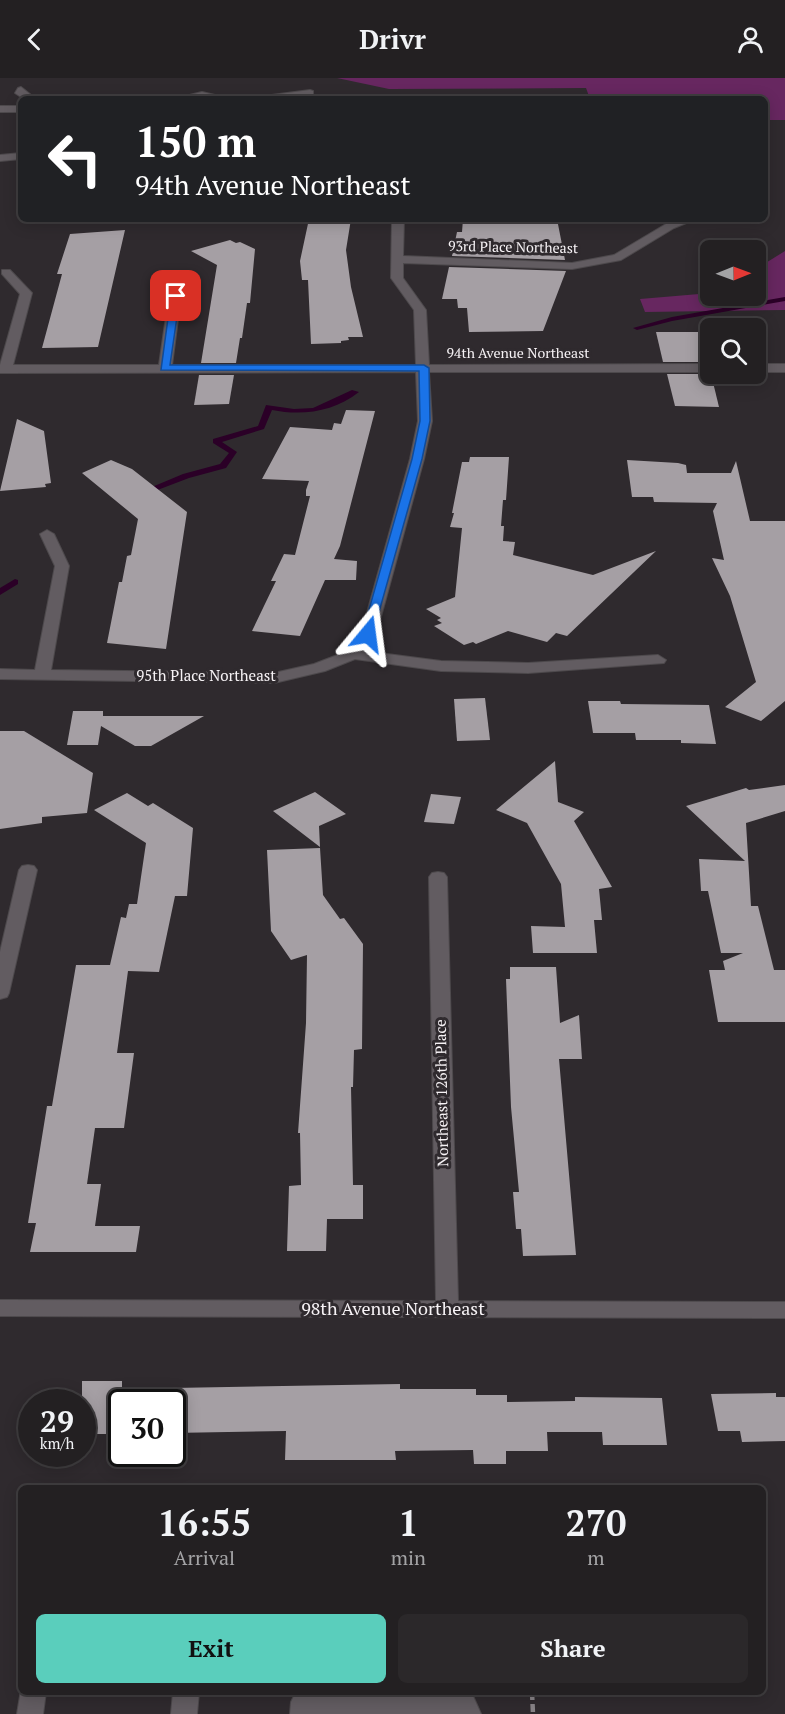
<!DOCTYPE html>
<html lang="en">
<head>
<meta charset="utf-8">
<style>
	:root { --surface:#232022; --page:#2b282a; --text:#f1f3f6; --muted:#a3a3a5; --line:#403e40; --accent:#5acebc }
	body { margin:0; font-family:"PT Serif",serif; background:var(--page); color:var(--text); height:100vh; display:flex; flex-direction:column; font-size:22px; white-space:nowrap }
	* { box-sizing:border-box; margin:0 }
	p { font-size:20px; color:var(--muted) }
	.icon { flex:none; width:33px; height:33px; fill:none; stroke:currentColor; stroke-width:2; stroke-linecap:round; stroke-linejoin:round }
	.map { position:relative; flex:1; overflow:hidden }
	.sheet { position:absolute; left:18px; top:1407px; width:748px; height:210px; display:flex; flex-direction:column; background:var(--surface); border-radius:9px; box-shadow:0 3px 15px #0003,0 0 0 2px var(--line) }
	.sheet>* { flex:none }
	.top-card { position:absolute; left:18px; top:18px; width:750px; height:126px; border-radius:9px; box-shadow:0 3px 15px #0003,0 0 0 2px var(--line); background:#202124; color:#fff; overflow:hidden }
	.needle { width:39px; rotate:89deg }
	.fabs { position:absolute; left:700px; top:162px; display:grid; gap:12px }
	.fabs a { display:grid; place-items:center; width:66px; height:66px; border-radius:9px; background:var(--surface); box-shadow:0 3px 15px #0003,0 0 0 2px var(--line); font-size:30px }
	.speed { position:absolute; left:18px; top:1311px; display:flex; gap:12px; font-size:30px; font-weight:700; text-align:center }
	.speed>* { display:grid; place-content:center; width:78px; height:78px; border-radius:50%; background:var(--surface); box-shadow:0 3px 15px #0003,0 0 0 2px var(--line); line-height:1 }
	.speed small { font-size:15px; font-weight:400 }
	.speed .limit { border:3px solid #111; border-radius:9px; background:#fff; color:#111 }
	.pin { position:absolute; display:grid; place-items:center; width:51px; height:51px; color:#fff; margin:-26px; border-radius:12px; box-shadow:0 3px 9px #0006 }
	.me { position:absolute; width:66px; margin:-33px; rotate:16deg; stroke-linejoin:round; filter:drop-shadow(0 0 4px #0008) }
	.turn { display:flex; align-items:center; gap:21px; height:126px; padding:0 18px; font-size:27px }
	.turn .icon { width:78px; height:78px; stroke-width:2.5 }
	.turn b { display:block; font-size:42px; line-height:51px }
	.eta { display:flex; justify-content:space-evenly; align-items:center; height:102px; text-align:center }
	.eta b { font-size:36px; font-weight:800; line-height:42px }
	.action { display:flex; gap:12px; margin-top:auto; padding:12px 18px }
	.action a { flex:1; height:69px; border-radius:9px; background:var(--accent); color:#111; font-size:24px; font-weight:800; line-height:69px; text-align:center }
	.action a+a { background:var(--page); color:var(--text) }
	header { display:flex; justify-content:space-between; align-items:center; height:78px; padding:0 18px; background:var(--surface); font-size:27px; font-weight:800 }
	.map>svg:first-child { display:block }
	.green { fill:#672760 }
	.lines { fill:none; stroke-linecap:round; stroke-linejoin:round }
	.stream { fill:#2b0027; fill-rule:evenodd }
	.building { fill:#a59fa4 }
	.minor-casing { stroke:#4d494c; stroke-width:2 }
	.path { stroke:#888387; stroke-width:4.5; stroke-dasharray:8 4; stroke-linecap:butt }
	.minor { fill:#625c61; fill-rule:evenodd }
	.route { fill:#1a73e8; stroke:#114b97; stroke-width:1.5 }
	.labels { text-anchor:middle; stroke-width:6; stroke-linejoin:round; paint-order:stroke }
	.far-street-label { font-size:14px; fill:#f6f2f5; stroke:#2f2a2e }
	.street-label { font-size:15px; fill:#f6f2f5; stroke:#2f2a2e }
	.near-street-label { font-size:18px; fill:#f6f2f5; stroke:#2f2a2e }
</style>
</head>
<body>
<header><svg class="icon" aria-label="back" viewBox="0 0 24 24"><path d="M15 5l-7 7 7 7"/></svg>Drivr<svg class="icon" aria-label="person" viewBox="0 0 24 24"><circle cx="12" cy="8" r="4"/><path d="M4 21q1-7 8-7t8 7"/></svg></header>
<div class="map">
<svg width="785" height="1636" viewBox="0 0 785 1636">
	<rect width="100%" height="100%" fill="#2f2a2e"/>
	<g class="green">
		<polygon points="337,0 785,0 785,42 765,42 765,21 590,21 586,10 389,11"/>
		<polygon points="785,173 785,232 645,234 640,221 711,215 711,218 756,218 756,191"/>
	</g>
	<g class="lines">
		<g class="stream">
			<polygon points="785,219 785,223 672,243 637,252 633,250 672,239"/>
			<path d="M 352,312 L 359,314 C 334,334 302,338 272,332 L 264,351 L 222,364 L 237,374 L 226,390 L 189,400 L 147,416 L 141,416 L 140,414 L 183,396 L 220,386 L 229,375 L 213,365 L 213,361 L 258,348 L 266,327 L 294,331 L 313,330 Z"/>
			<polygon points="15,501 18,502 18,506 0,517 0,510"/>
		</g>
	</g>
	<g class="building">
		<polygon points="309,141 351,141 346,172 351,209 363,259 348,259 349,262 341,263 341,265 311,266 308,202 302,202 300,183"/>
		<polygon points="463,141 557,141 565,182 452,178 457,154 462,154"/>
		<polygon points="125,152 98,269 42,270 62,196 57,196 70,156"/>
		<polygon points="230,162 236,165 240,164 255,171 250,225 247,225 242,260 240,260 236,285 201,285 217,187 191,173"/>
		<polygon points="449,189 566,193 543,253 469,254 467,230 458,230 457,221 442,221"/>
		<polygon points="656,254 701,254 708,284 663,284"/>
		<polygon points="667,296 711,296 719,329 675,328"/>
		<polygon points="199,297 234,297 229,326 194,327"/>
		<polygon points="346,332 375,333 340,468 334,481 357,483 356,502 325,502 300,558 252,553 276,503 271,503 284,476 295,477 310,418 306,418 306,412 309,403 262,401 290,349 332,352 334,345 341,346"/>
		<polygon points="17,341 44,353 51,405 45,406 46,409 0,413"/>
		<polygon points="470,379 509,379 506,422 503,422 501,448 504,448 503,463 515,464 513,477 593,497 656,473 567,558 556,555 547,564 508,553 476,566 473,564 464,567 434,548 442,545 437,542 441,540 426,531 455,519 462,450 450,449 454,435 452,435 462,384 469,384"/>
		<polygon points="111,382 132,391 187,434 166,571 107,565 119,504 122,504 127,478 131,477 138,441 82,395"/>
		<polygon points="627,382 678,385 686,387 687,395 731,395 736,383 750,443 785,443 785,623 761,643 725,629 756,604 730,518 712,480 724,482 713,433 717,425 654,424 653,419 632,419"/>
		<polygon points="485,620 490,662 457,663 454,621"/>
		<polygon points="588,623 620,623 621,626 709,627 716,666 681,665 681,662 636,662 635,655 593,655"/>
		<polygon points="73,633 103,633 103,638 204,638 151,668 135,668 101,648 98,667 67,667"/>
		<polygon points="0,653 24,653 93,695 87,735 42,739 42,745 0,751"/>
		<polygon points="555,683 558,724 584,734 574,743 612,809 599,811 602,842 594,842 597,875 533,875 531,848 565,849 561,806 527,745 496,732"/>
		<polygon points="785,707 785,733 746,745 751,828 758,828 774,892 785,892 785,944 718,944 709,892 725,892 723,883 743,875 721,875 708,813 701,813 699,781 745,783 686,728 746,710 749,712"/>
		<polygon points="315,714 346,736 319,748 320,769 273,733"/>
		<polygon points="127,715 148,728 153,725 193,750 187,818 175,818 159,894 128,893 117,975 134,975 124,1050 95,1050 87,1106 101,1106 95,1148 140,1148 136,1174 30,1174 36,1145 28,1145 47,1028 52,1028 76,887 110,887 121,839 126,840 129,826 137,826 146,765 94,732"/>
		<polygon points="431,716 461,719 454,746 424,744"/>
		<polygon points="320,770 323,817 340,841 344,840 363,866 362,971 354,972 353,1009 351,1009 353,1107 363,1107 363,1141 327,1141 326,1173 287,1173 289,1108 301,1107 300,1055 298,1055 306,945 307,877 291,882 271,853 267,772"/>
		<polygon points="510,889 556,889 560,945 579,937 582,981 559,981 576,1177 523,1178 521,1151 516,1151 513,1114 519,1114 511,1029 506,901 510,901"/>
		<rect x="82" y="1303" width="40" height="53"/>
		<polygon points="400,1306 400,1311 476,1311 476,1317 507,1317 507,1324 575,1323 575,1319 662,1320 667,1367 603,1367 602,1354 547,1354 548,1373 506,1373 506,1386 474,1386 473,1372 395,1373 396,1382 285,1382 286,1353 172,1355 172,1310"/>
		<polygon points="776,1315 776,1319 785,1319 785,1363 742,1364 740,1353 718,1353 711,1316"/>
	</g>
	<g class="lines">
		<defs>
			<g id="minor">
				<polygon points="21,9 31,17 45,21 24,21 15,15 18,10"/>
				<polygon points="310,12 313,13 313,17 287,21 259,21 264,18"/>
				<polygon points="202,14 232,21 173,21"/>
				<rect x="0" y="28" width="21" height="6"/>
				<polygon points="21,75 21,81 0,83 0,77"/>
				<polygon points="392,141 404,141 403,178 572,185 614,177 666,146 679,141 696,141 674,150 621,182 572,191 403,185 403,200 426,232 429,287 711,286 711,294 429,294 432,343 424,381 376,557 364,573 441,583 528,585 658,577 666,582 664,585 528,595 441,593 355,581 325,593 274,605 0,601 0,591 35,592 55,488 40,456 47,452 54,456 69,488 51,592 274,595 314,586 348,573 361,556 410,381 418,343 416,294 0,295 0,287 20,216 2,196 2,192 10,192 32,215 13,287 159,287 169,218 158,200 164,196 168,198 181,218 172,287 416,287 414,232 391,200"/>
				<rect x="756" y="286" width="29" height="8"/>
				<polygon points="28,787 34,788 37,792 9,915 7,919 0,921 0,874 19,792 22,788"/>
				<polygon points="438,794 444,795 447,799 458,1223 785,1224 785,1240 0,1238 0,1222 436,1223 429,799 432,795"/>
				<polygon points="21,1612 21,1614 46,1614 43,1636 17,1636"/>
				<polygon points="173,1614 199,1614 197,1636 171,1636"/>
				<polygon points="300,1614 464,1614 473,1618 481,1636 290,1636 291,1624 295,1616"/>
			</g>
		</defs>
		<use href="#minor" class="minor-casing"/>
		<polyline class="path" points="532,1614 533,1636"/>
		<use href="#minor" class="minor"/>
	</g>
	<polygon class="route" points="176,215 180,218 170,287 424,287 429,290 430,343 422,381 372,559 368,560 362,556 412,381 420,343 419,293 161,292 171,218"/>
	<g class="labels">
		<g class="far-street-label">
			<text transform="translate(513 169) rotate(1)" y="5">93rd Place Northeast</text>
			<text x="518" y="280">94th Avenue Northeast</text>
		</g>
		<g class="street-label">
			<text x="206" y="603">95th Place Northeast</text>
			<text transform="translate(442 1015) rotate(-91)" y="5">Northeast 126th Place</text>
		</g>
		<g class="near-street-label">
			<text x="393" y="1237">98th Avenue Northeast</text>
		</g>
	</g>
</svg>
<div class="fabs">
<a><svg class="needle" viewBox="-14 -14 28 28"><path d="M0-13l5 13h-10z" fill="#e53935"/><path d="M0 13l5-13h-10z" fill="#a3a3a5"/></svg></a>
<a><svg class="icon" aria-label="search" viewBox="0 0 24 24"><circle cx="10" cy="10" r="6"/><path d="M15 15l6 6"/></svg></a>
</div>
<div class="speed"><div>29<small>km/h</small></div><div class="limit">30</div></div>
<div class="pin" style="left:176px;top:218px;background:#d93025"><svg class="icon" aria-label="arrive" viewBox="0 0 24 24"><path d="M6 21V4h12l-3 4 3 4H6"/></svg></div>
<svg class="me" style="left:368px;top:556px" viewBox="-20 -20 40 40"><path d="M0-17L14 15 0 8-14 15z" fill="#1a73e8" stroke="#fff" stroke-width="4"/></svg>
<div class="top-card">
<div class="turn"><svg class="icon" aria-label="left" viewBox="0 0 24 24"><path d="M17 20v-9H6M10 6l-5 5 5 5"/></svg><div><b>150 m</b>94th Avenue Northeast</div></div>
</div>
<section class="sheet">
<div class="eta">
<div><b>16:55</b><p>Arrival</p></div>
<div><b>1</b><p>min</p></div>
<div><b>270</b><p>m</p></div>
</div>
<div class="action"><a>Exit</a><a>Share</a></div>
</section>
</div>
</body>
</html>
